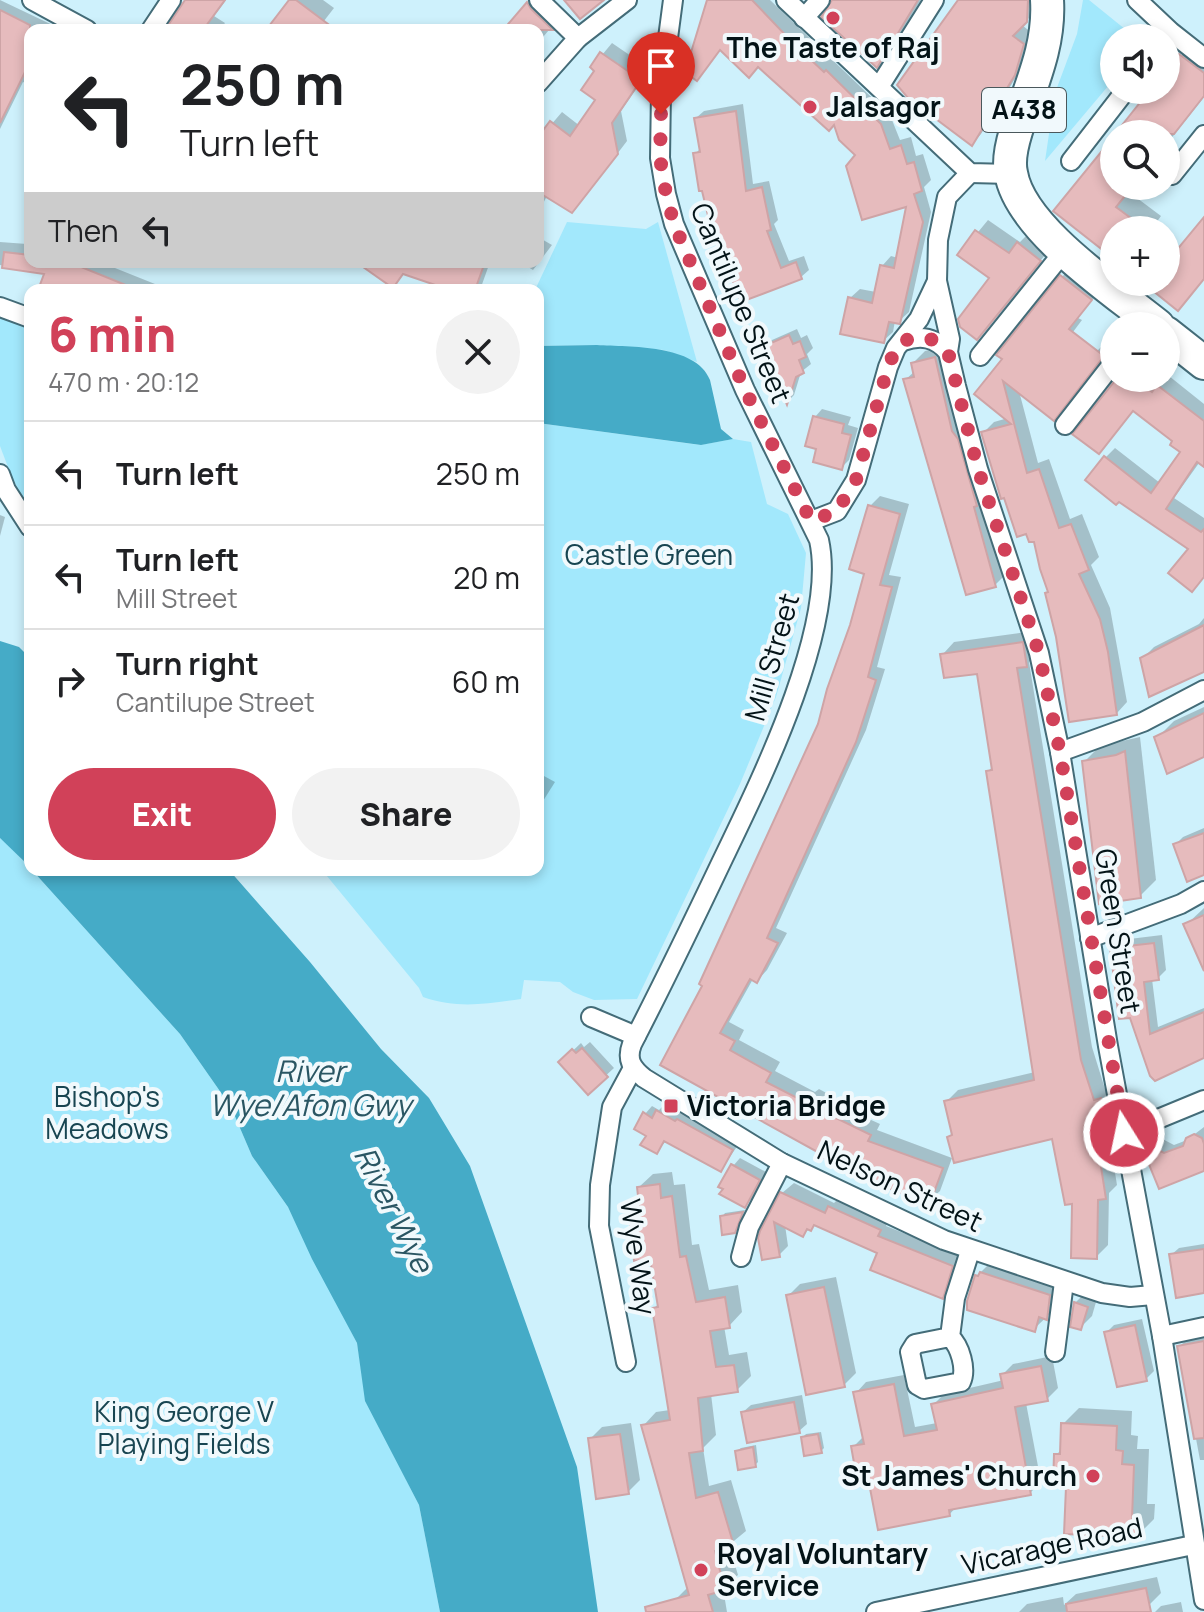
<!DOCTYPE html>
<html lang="en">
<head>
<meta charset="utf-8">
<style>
	:root { --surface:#fff; --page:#f2f2f2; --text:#202124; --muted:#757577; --line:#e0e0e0; --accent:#d14159 }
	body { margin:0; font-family:Manrope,sans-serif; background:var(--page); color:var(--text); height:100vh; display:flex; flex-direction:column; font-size:30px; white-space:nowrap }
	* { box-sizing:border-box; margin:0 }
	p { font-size:26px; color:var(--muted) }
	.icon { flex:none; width:44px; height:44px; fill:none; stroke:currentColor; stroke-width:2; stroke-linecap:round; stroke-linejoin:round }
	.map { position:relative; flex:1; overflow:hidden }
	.sheet { position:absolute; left:24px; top:284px; width:520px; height:592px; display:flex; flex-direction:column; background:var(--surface); border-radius:16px; box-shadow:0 4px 12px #0003 }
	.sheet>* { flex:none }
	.banner { position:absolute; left:24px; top:24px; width:520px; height:244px; border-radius:16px; box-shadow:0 4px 12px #0003; background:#fff; color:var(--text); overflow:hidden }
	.buttons { position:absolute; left:1100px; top:24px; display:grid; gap:16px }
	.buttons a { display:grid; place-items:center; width:80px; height:80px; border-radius:50%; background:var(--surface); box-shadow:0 4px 12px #0003; font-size:40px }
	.pin { position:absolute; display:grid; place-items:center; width:68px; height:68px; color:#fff; margin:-82px -34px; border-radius:50% 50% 50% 0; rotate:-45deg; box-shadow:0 0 8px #0007 }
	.pin .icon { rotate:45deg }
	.me { position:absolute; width:88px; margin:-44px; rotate:350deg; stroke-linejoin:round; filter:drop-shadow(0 0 6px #0008) }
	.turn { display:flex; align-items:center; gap:28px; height:168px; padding:0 24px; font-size:36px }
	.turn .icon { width:104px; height:104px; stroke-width:2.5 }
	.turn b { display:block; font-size:56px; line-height:68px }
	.then { display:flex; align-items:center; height:76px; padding:0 24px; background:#0003; gap:16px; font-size:30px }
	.round { display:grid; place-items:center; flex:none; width:84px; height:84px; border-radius:42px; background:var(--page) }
	.summary { display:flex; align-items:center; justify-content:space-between; height:136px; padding:0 24px }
	h1 { font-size:48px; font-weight:800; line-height:60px; color:var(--accent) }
	.primary-button { display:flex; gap:16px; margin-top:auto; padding:16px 24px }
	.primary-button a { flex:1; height:92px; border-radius:48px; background:var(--accent); color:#fff; font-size:32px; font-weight:800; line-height:92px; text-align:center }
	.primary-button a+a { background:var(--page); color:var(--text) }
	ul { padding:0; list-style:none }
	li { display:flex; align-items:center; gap:24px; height:104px; padding:0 24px; border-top:2px solid var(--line) }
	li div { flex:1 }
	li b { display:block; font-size:30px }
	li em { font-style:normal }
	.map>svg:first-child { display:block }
	.green { fill:#a2e8fc }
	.water { fill:#45abc7 }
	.shadow { fill:#0003 }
	.building { fill:#e6bbbd; stroke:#cea4a6; stroke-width:2 }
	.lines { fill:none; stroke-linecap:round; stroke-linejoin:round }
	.street-casing { stroke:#446c78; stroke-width:22 }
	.highway-casing { stroke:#446c78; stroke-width:36 }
	.street { stroke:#fff; stroke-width:18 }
	.highway { stroke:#fff; stroke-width:32 }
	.route { stroke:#d14159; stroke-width:14; stroke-dasharray:0 25.2 }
	.poi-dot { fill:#d14159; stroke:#f1f9fc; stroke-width:3 }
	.labels { text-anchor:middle; stroke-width:8; stroke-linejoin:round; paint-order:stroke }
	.shield { fill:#f1f9fc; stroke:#4a585c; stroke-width:2 }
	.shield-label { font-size:26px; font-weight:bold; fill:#031317 }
	.poi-label { font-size:28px; font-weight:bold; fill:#031317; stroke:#f1f9fc; text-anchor:start }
	.street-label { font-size:28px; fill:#031317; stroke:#f1f9fc }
	.park-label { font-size:28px; fill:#184551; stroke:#f1f9fc }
	.water-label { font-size:30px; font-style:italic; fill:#2a5663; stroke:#f1f9fc }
</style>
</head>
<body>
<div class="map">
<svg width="1204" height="1612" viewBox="0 0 1204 1612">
	<rect width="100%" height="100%" fill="#cef1fc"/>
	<g class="green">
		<polygon points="1083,0 1089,0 1136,38 1114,38 1114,79 1045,161 1055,93 1077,34"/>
		<polygon points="567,222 646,229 658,222 697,362 664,350 597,345 538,346 538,290 535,290"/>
		<polygon points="0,315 30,326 30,513 11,475 0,446"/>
		<path d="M 538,423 L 700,445 L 733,439 L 751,442 L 767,504 L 788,514 L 806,553 L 801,608 L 776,697 L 740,784 L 637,999 L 594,1000 L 573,992 L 560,982 L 524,980 L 521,999 C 485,1004 458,1009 423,997 L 419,988 L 322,870 L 538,870 Z"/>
		<polygon points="0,838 13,849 180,1034 231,1107 252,1156 288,1207 357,1343 366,1401 419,1505 440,1612 0,1612"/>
	</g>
	<g class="water">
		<path d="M 597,345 C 629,347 696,344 710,380 L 721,429 L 733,439 L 701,445 L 538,423 L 538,346 Z"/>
		<polygon points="0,641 19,647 30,658 30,867 0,838"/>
		<polygon points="32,870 229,870 310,962 381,1049 429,1098 470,1166 577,1467 598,1612 440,1612 419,1505 365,1401 357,1343 312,1259 288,1207 252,1156 231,1107 180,1034"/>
	</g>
	<g class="shadow">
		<polygon points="0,0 63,30 30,30 30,85 23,82 0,129"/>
		<polygon points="187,0 226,0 214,16 225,23 220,30 168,30"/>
		<polygon points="291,0 323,0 334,8 317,30 271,30"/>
		<polygon points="532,0 560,17 538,43 538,30 506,30"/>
		<polygon points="709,0 770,0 890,115 900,140 911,137 916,156 923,154 931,180 924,187 931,212 909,312 899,321 895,321 893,332 883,341 850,298 860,289 876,292 882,266 891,256 898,258 908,205 858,154 835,121 759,66 721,49 697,79"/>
		<polygon points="833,0 921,0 886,56 877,65"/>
		<polygon points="960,0 1037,0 1037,10 1022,25 1033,34 1024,64 981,134 972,144"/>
		<polygon points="1195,41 1204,48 1204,97 1166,145 1166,134 1118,134 1153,90 1166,90 1166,73"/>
		<polygon points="612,43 650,69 621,111 627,141 582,200 547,196 538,213 538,140 562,112 580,126 598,99 597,70 592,67"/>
		<polygon points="743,104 753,184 769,181 778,220 774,224 789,261 804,256 809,270 801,277 742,300 695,154 701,148 696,118 704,111"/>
		<polygon points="1114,139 1114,186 1133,186 1129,192 1161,216 1151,230 1114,230 1114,256 1056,211"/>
		<polygon points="988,220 1020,242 1029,233 1050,249 977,338 992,278 960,254"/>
		<polygon points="538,237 552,245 533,270 520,262 538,262"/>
		<polygon points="30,241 30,262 100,262 170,290 40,290 47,273 0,265 0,242 27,244"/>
		<polygon points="422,262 490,262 480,290 442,290 444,286"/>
		<polygon points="1072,266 1101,288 1078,318 1082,320 1064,344 1097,351 1108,340 1113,344 1054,418 1019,391 1038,463 1049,459 1070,519 1082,514 1099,557 1091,565 1110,608 1127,702 1117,713 1050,591 1035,539 983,433 994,422 1008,418 977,394 1062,277"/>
		<polygon points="797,329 801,338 807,335 813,348 807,354 811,364 801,372 794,395 788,401 764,347 772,340"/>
		<polygon points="947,346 1007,573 995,585 905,380 915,371 913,363 925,351"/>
		<polygon points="1169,376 1204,404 1204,456 1174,498 1204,518 1204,577 1191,548 1106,457 1115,448 1160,483 1182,451 1119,378 1156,378 1162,383"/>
		<polygon points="822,409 851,417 848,425 858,428 849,460 841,468 819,448 815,417"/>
		<polygon points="880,496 909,504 889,575 901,577 877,667 885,669 866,730 776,928 787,933 767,970 757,981 753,979 729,1022 744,1030 739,1040 780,1062 775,1071 815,1092 819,1089 847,1104 845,1108 880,1124 877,1130 952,1158 940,1191 929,1201 865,1175 662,1064 705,985 820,725 852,626 866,572 870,506"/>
		<polygon points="0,515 5,517 0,536"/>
		<polygon points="1204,618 1204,669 1142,659 1154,647 1199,624"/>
		<polygon points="1034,631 1038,653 1029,662 1092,1047 1105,1089 1113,1087 1119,1111 1107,1123 1117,1185 1109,1193 1108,1245 1096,1257 1074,1202 1054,1136 950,1137 954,1133 947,1101 958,1090 1035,1072 988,771 994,766 979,671 943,654 954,642"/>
		<polygon points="1204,707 1204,754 1158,737 1174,721"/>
		<polygon points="1140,737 1156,880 1140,896 1084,762 1100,746"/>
		<polygon points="544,776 555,782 538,809 538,782"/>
		<polygon points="1204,828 1204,873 1175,845 1183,837"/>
		<polygon points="1204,908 1204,957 1186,925"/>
		<polygon points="1162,935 1166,970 1158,978 1152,979 1158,1027 1204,1008 1204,1056 1164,1076 1112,949 1121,940"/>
		<polygon points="590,1042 614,1068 588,1092 561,1062 581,1043 584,1047"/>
		<polygon points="665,1104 684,1114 686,1112 740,1142 721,1170 667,1140 656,1152 648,1135 645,1114 652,1106 659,1110"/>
		<polygon points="1204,1127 1204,1167 1160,1186 1141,1140 1149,1132 1174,1145 1187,1140"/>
		<polygon points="740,1158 766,1172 753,1198 745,1205 733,1166"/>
		<polygon points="672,1172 674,1185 685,1184 692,1245 699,1244 709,1290 738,1285 742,1312 729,1326 724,1326 729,1355 747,1352 751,1376 737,1390 711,1394 716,1435 703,1448 709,1486 731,1480 746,1531 729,1545 738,1575 723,1588 727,1612 678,1612 675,1600 689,1586 643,1426 656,1412 670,1410 654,1308 660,1303 652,1256 631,1215 641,1205 639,1187 653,1174"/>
		<polygon points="794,1183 834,1203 839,1198 889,1220 886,1226 961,1256 952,1287 942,1297 879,1252 816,1224 803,1234 785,1225 788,1246 779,1255 764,1258 782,1193"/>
		<polygon points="745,1210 734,1231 722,1217 725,1213"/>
		<polygon points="1204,1244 1204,1291 1171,1255 1179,1248"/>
		<polygon points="989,1264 1061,1283 1058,1306 1034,1329 977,1276"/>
		<polygon points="836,1277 856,1373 844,1385 788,1296 800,1284"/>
		<polygon points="1087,1291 1098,1295 1092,1316 1080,1328 1075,1303"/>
		<polygon points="1142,1319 1154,1371 1146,1379 1106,1333 1114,1325"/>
		<polygon points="1204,1332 1204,1460 1200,1460 1179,1347 1191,1335"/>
		<polygon points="1052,1356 1058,1388 1047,1399 1026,1403 1041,1482 1030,1493 957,1506 949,1515 871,1480 853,1447 864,1436 856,1393 866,1382 904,1375 915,1427 937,1423 933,1405 944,1394 1004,1380 1002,1375 1013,1364"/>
		<polygon points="802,1395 807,1424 799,1431 743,1412 751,1405"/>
		<polygon points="1079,1408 1132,1411 1131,1435 1138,1436 1137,1449 1149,1449 1147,1504 1155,1504 1154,1519 1138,1535 1068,1486 1056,1455 1062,1449 1063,1424"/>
		<polygon points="631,1423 640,1480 628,1492 590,1439 602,1427"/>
		<polygon points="821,1432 824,1448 821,1451 803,1437 806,1434"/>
		<polygon points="756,1445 758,1462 755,1465 737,1451 741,1448"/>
		<polygon points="1157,1577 1161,1593 1149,1605 1113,1612 1019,1612 1027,1604 1063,1597 1064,1605 1076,1594"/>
		<polygon points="1181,1602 1183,1612 1155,1612 1161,1606"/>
	</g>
	<g class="building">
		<polygon points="185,0 225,0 203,30 165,30"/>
		<polygon points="289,0 296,0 336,30 266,30"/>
		<polygon points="564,0 604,0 580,19"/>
		<polygon points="707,0 752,0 794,44 824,72 826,70 881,124 890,149 901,145 907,164 914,162 922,191 914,194 923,222 900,324 889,322 884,343 840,334 848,297 872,303 880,265 894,268 906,207 862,220 846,166 855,155 839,140 834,125 829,131 758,67 749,78 720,50 697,81 685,72"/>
		<polygon points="832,0 918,0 877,68 821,17"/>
		<polygon points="958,0 1028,0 1027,22 1013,36 1024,44 1015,75 972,146 908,98 897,85"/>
		<polygon points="527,2 531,9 553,30 503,30"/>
		<polygon points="0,10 30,25 30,74 25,72 0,123"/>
		<polygon points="600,52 641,80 612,123 618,154 572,213 538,192 538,137 550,121 570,136 595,100 581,90 594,71 590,67"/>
		<polygon points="1179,54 1204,73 1204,96 1174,134 1115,134 1150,90 1166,90 1166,70"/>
		<polygon points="736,111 746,191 762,187 771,230 767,231 781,268 796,262 802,279 741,302 718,244 715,244 702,191 699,191 693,153 700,152 694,118"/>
		<polygon points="1114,136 1114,186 1133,186 1116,207 1147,230 1114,230 1114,259 1053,211"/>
		<polygon points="1204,217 1204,279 1178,311 1142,282 1166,282 1166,263"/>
		<polygon points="975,230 1009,253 1017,242 1041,261 977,340 960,327 958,319 989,278 957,255"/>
		<polygon points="4,252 30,255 30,262 69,262 138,290 38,290 44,274 2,268"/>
		<polygon points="356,262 485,262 475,290 450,290 403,274 393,288"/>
		<polygon points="1060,275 1092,300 1069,329 1104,356 1054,421 1003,381 1027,473 1039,469 1059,528 1071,524 1082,552 1089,570 1079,574 1100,619 1108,652 1117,715 1069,722 1056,637 1045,593 1048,592 1040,569 1034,542 1029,542 1026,534 1017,537 1004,498 1001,499 981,432 1011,424 974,394 1002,359 996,355"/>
		<polygon points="789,335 793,344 800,341 806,357 799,360 804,373 796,377 787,405 762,347"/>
		<polygon points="935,357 952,431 958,439 977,506 974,507 996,587 966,595 903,379 914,377 911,363"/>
		<polygon points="1117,378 1134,378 1152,392 1157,385 1204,421 1204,467 1197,462 1166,509 1201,532 1204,529 1204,577 1192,592 1168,573 1188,549 1119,502 1116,505 1085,480 1104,456 1151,493 1180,452 1170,445 1172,441 1133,411 1099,454 1072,434"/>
		<polygon points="813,416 844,424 842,433 851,435 842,470 813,462 816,449 805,446"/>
		<polygon points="868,505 900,514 880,585 892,587 868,677 876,680 856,742 767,938 778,943 757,983 750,979 720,1033 735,1041 730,1050 771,1073 766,1082 805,1102 807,1098 838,1114 836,1118 871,1135 868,1141 943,1168 930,1203 862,1179 863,1176 822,1157 823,1155 660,1065 702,986 699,984 818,724 827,689 850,625 864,574 849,569"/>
		<polygon points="1204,625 1204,672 1149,697 1140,658"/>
		<polygon points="1023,642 1027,667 1017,668 1081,1060 1094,1100 1101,1098 1108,1124 1095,1128 1106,1199 1098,1200 1097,1259 1071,1258 1072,1204 1065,1205 1052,1139 954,1163 947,1137 952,1135 944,1101 1034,1080 986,771 992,770 977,674 944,678 940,654"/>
		<polygon points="1204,713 1204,757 1167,774 1154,737"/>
		<polygon points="1125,751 1141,898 1099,904 1082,761 1116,755"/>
		<polygon points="1204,833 1204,875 1187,882 1173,844"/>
		<polygon points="1204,915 1204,971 1183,924"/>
		<polygon points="1154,943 1159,980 1144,982 1150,1034 1204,1012 1204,1058 1155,1081 1150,1076 1130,1018 1119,1019 1110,948"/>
		<polygon points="582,1048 608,1077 588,1095 558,1062 572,1049 576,1053"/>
		<polygon points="656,1110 675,1121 677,1119 733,1150 721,1172 664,1141 657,1154 640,1145 646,1136 634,1129 643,1112 652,1118"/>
		<polygon points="1194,1134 1202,1138 1204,1144 1204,1171 1159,1189 1139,1140 1164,1153 1183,1146 1186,1138"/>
		<polygon points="731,1164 760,1180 745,1208 719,1194 723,1189 718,1187"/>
		<polygon points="660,1184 661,1198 672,1196 680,1257 686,1256 696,1302 725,1297 730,1328 710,1331 716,1367 734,1365 738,1392 698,1398 703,1451 689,1453 696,1498 718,1492 734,1546 715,1551 725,1590 708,1595 713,1612 646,1612 645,1607 689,1595 641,1425 670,1420 652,1308 658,1307 650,1259 634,1261 629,1214 640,1213 637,1187"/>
		<polygon points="780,1192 825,1213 828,1206 881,1230 878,1236 953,1266 943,1299 870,1270 877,1253 814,1225 811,1231 807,1229 803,1237 774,1222 780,1257 762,1260 758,1238 760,1231"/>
		<polygon points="743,1212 735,1233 722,1235 720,1216"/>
		<polygon points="1204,1249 1204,1293 1176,1298 1169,1254"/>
		<polygon points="980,1272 1050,1295 1047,1320 1039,1317 1035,1332 967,1310 967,1301 975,1275 978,1276"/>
		<polygon points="824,1287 845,1387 806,1395 786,1295"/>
		<polygon points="1074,1302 1088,1307 1081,1330 1070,1327"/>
		<polygon points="1135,1325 1147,1381 1117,1387 1104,1332"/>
		<polygon points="1204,1341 1204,1438 1194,1439 1177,1346"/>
		<polygon points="1041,1366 1048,1401 1015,1407 1031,1495 949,1510 950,1516 878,1530 869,1483 858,1485 851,1446 864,1444 853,1392 894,1384 904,1436 937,1430 931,1404 1003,1388 1000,1374"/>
		<polygon points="794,1402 800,1433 747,1443 741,1412"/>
		<polygon points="1061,1423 1117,1426 1116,1450 1123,1451 1122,1464 1134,1465 1132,1519 1140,1519 1139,1537 1064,1534 1066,1487 1053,1487 1054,1454 1060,1454"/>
		<polygon points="620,1434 629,1494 596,1499 588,1438"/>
		<polygon points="818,1434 822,1453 804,1456 801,1437"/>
		<polygon points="753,1447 756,1467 738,1470 735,1451"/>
		<polygon points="1146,1588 1151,1612 1067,1612 1066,1604"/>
	</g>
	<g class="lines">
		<defs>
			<g id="street">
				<polyline points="32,0 87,30"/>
				<polyline points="539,0 578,38"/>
				<path d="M 673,0 L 661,91 L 660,158 L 666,194 L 674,224 L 745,390 L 819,540 C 838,626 759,784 721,863 C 692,924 663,984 632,1044 C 626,1060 632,1068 644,1078 L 782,1163 L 944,1240 L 1102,1293 L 1130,1297 L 1153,1295"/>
				<polyline points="786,0 970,173 1011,174"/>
				<polyline points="1137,0 1171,32 1204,58"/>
				<polyline points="804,18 820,0"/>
				<polyline points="151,30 171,0"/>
				<polyline points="538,83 578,38 627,0"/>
				<polyline points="879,87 934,0"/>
				<polyline points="1071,161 1126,90"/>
				<polyline points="1172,175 1204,135"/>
				<polyline points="937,281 950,339 948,352 956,386 978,469 1039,653 1060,752 1108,1046 1162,1336 1204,1600"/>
				<polyline points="0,307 30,318"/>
				<path d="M 903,341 C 921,335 935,337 948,352"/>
				<polyline points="980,356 1065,250"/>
				<polyline points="1065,425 1114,362"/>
				<polyline points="0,474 6,490 30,527"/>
				<polyline points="811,521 837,511 856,480 888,367 896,348 919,319 937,281 938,240 947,197 970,173"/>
				<polyline points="1060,752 1143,722 1204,690"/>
				<polyline points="1090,938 1181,904 1204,891"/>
				<polyline points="591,1017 636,1036"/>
				<polyline points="1124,1133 1204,1100"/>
				<polyline points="741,1257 749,1227 782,1163"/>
				<polyline points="1162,1336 1204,1327"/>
				<path d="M 950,1337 L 915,1344 L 910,1352 L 917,1385 L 924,1389 L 961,1382 C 967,1369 960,1346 950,1337 L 955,1298 L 970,1251"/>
				<polyline points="1055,1352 1064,1282"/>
				<polyline points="626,1362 599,1226 600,1185 612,1107 633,1068"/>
				<polyline points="876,1612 1193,1545"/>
			</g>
			<g id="highway">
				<path d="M 1047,0 C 1050,47 1030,87 1016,131 C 1012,144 1008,160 1011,173 C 1020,229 1115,291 1158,326"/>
				<polyline points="1166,333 1204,363"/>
			</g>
		</defs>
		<use href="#street" class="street-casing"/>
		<use href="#highway" class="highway-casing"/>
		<use href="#street" class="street"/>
		<use href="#highway" class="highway"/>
	</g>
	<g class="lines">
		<polyline class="route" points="661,114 660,158 666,194 674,224 745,390 811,521 837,511 856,480 888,367 896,348 903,341 917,337 929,338 942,346 948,352 978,469 1039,653 1060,752 1124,1133"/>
	</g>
	<g class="poi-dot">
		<circle cx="833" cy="18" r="8"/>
		<circle cx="810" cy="107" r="8"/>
		<rect x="663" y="1098" width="16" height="16" rx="4"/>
		<circle cx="1093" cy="1476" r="8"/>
		<circle cx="701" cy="1570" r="8"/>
	</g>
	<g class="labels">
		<rect class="shield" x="982" y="88" width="84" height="44" rx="6"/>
		<g class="shield-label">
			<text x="1024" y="119">A438</text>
		</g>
		<g class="poi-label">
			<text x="833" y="58" text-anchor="middle">The Taste of Raj</text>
			<text x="826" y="117">Jalsagor</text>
			<text x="687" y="1116">Victoria Bridge</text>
			<text x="1077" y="1486" text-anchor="end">St James' Church</text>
			<text x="717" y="1564">Royal Voluntary<tspan x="717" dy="32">Service</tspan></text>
		</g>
		<g class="street-label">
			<text transform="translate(741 303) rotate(67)" y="10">Cantilupe Street</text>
			<text transform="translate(772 657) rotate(-74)" y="10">Mill Street</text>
			<text transform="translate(1118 931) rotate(81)" y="10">Green Street</text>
			<text transform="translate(900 1186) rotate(25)" y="10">Nelson Street</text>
			<text transform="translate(638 1257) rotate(82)" y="10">Wye Way</text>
			<text transform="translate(1052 1546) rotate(-12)" y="10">Vicarage Road</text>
		</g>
		<g class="park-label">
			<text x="649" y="565">Castle Green</text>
			<text x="107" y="1107">Bishop's<tspan x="107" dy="32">Meadows</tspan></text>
			<text x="184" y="1422">King George V<tspan x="184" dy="32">Playing Fields</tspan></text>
		</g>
		<g class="water-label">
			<text x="310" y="1082">River<tspan x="310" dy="34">Wye/Afon Gwy</tspan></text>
			<text transform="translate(393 1210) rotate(63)" y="10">River Wye</text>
		</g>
	</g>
</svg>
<div class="buttons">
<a><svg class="icon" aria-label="sound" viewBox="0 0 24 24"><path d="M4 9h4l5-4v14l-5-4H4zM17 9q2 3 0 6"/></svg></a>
<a><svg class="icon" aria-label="search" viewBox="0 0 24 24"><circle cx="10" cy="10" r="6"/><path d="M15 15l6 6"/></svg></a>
<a>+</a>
<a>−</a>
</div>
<div class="pin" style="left:661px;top:114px;background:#d93025"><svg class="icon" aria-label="arrive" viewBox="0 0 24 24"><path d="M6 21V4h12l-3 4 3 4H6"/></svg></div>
<svg class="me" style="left:1124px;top:1133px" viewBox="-20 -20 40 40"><circle r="17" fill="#d14159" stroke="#fff" stroke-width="3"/><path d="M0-11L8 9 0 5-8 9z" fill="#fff"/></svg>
<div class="banner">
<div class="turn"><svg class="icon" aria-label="left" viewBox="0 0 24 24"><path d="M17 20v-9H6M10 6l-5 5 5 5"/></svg><div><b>250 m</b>Turn left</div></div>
<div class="then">Then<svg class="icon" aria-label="left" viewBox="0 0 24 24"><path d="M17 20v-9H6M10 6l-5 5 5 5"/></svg></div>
</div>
<section class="sheet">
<div class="summary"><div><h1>6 min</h1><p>470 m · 20:12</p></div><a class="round"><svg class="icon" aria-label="close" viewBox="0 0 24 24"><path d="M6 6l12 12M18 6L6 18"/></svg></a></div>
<ul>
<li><svg class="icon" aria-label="left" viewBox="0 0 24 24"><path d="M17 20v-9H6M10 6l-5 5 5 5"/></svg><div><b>Turn left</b></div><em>250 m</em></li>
<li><svg class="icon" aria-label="left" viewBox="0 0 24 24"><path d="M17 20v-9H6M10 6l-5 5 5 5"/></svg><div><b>Turn left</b><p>Mill Street</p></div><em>20 m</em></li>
<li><svg class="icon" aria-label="right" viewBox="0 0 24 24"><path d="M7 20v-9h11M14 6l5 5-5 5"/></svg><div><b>Turn right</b><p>Cantilupe Street</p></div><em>60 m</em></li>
</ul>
<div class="primary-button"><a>Exit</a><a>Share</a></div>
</section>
</div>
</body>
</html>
